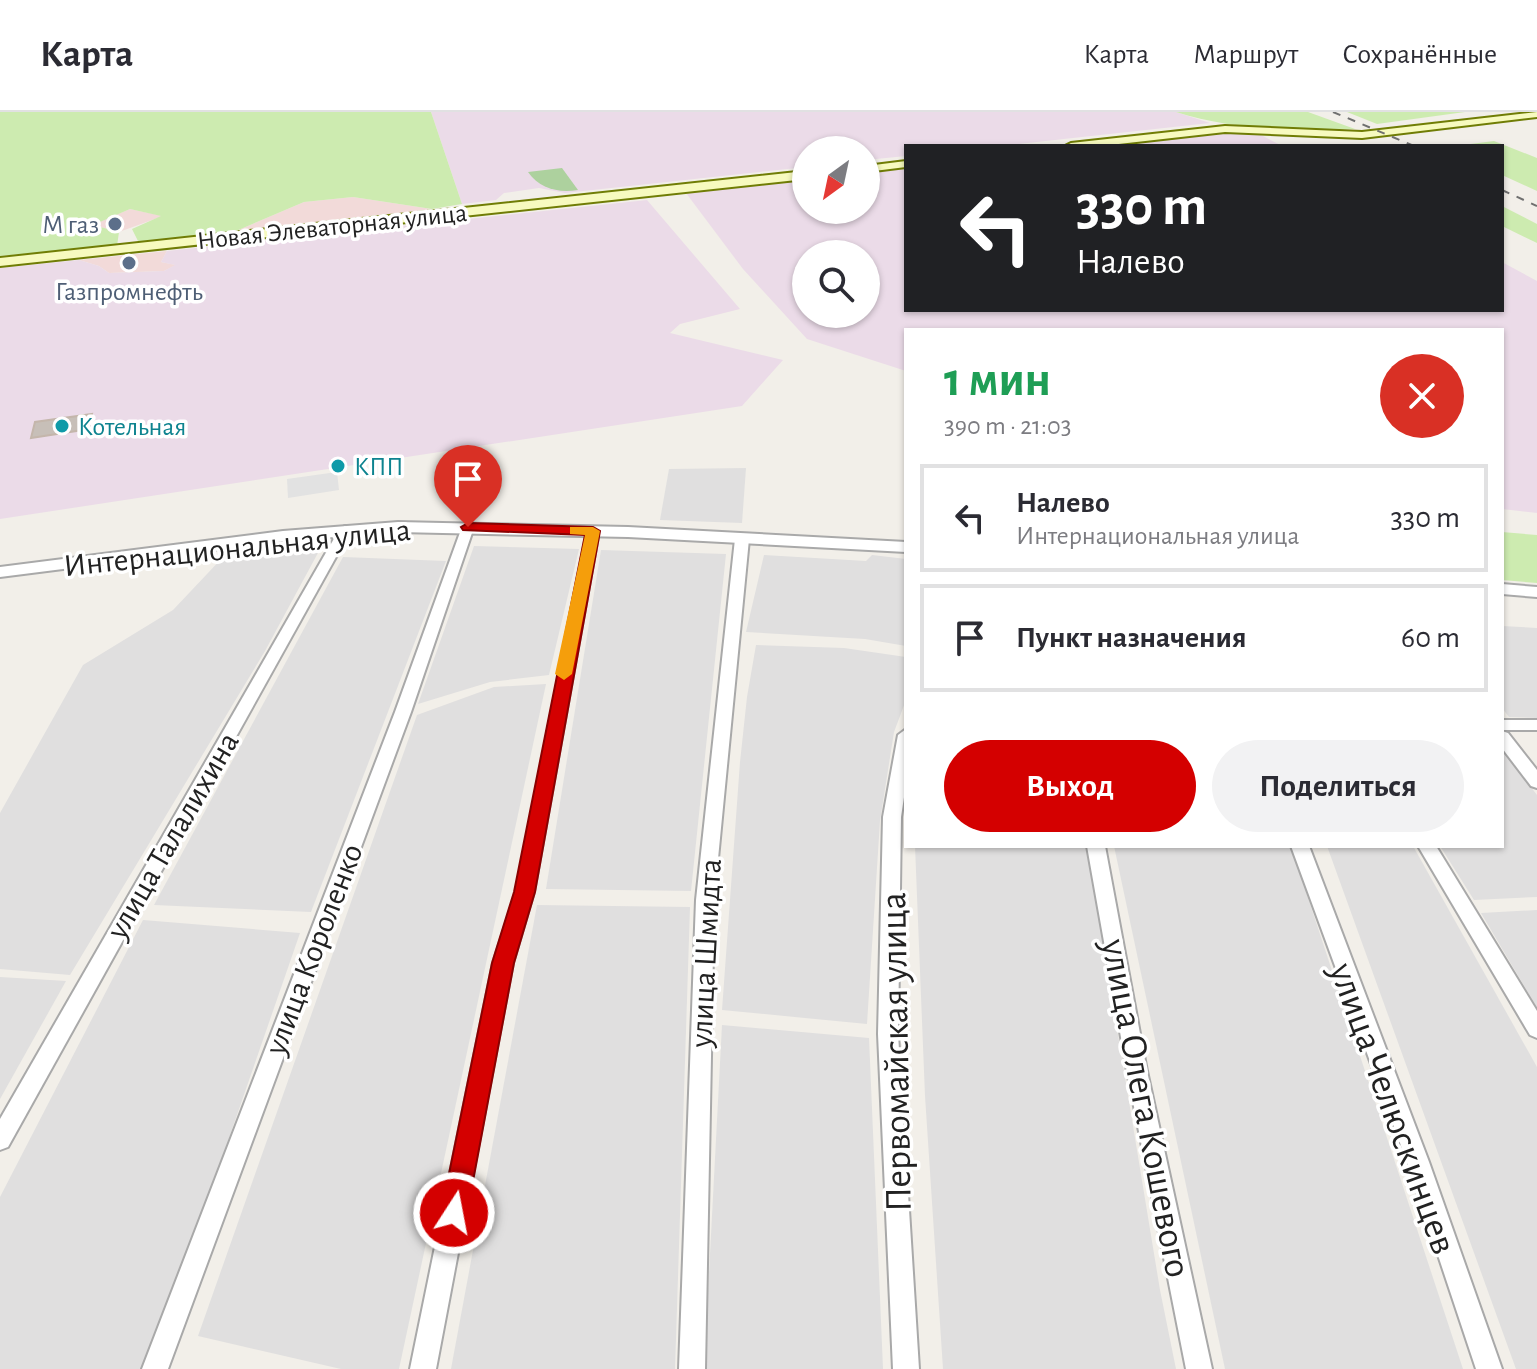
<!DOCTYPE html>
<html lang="ru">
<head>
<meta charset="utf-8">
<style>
	:root { --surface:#fff; --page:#f2f2f3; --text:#2b2b33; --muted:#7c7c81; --line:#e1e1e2; --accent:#d40000 }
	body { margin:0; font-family:"Alegreya Sans",sans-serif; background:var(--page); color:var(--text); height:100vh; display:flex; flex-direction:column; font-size:30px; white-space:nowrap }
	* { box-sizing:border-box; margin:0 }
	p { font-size:26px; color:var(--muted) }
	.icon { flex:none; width:44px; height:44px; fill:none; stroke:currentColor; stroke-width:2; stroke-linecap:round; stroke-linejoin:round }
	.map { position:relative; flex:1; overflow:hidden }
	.sheet { position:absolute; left:904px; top:216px; width:600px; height:520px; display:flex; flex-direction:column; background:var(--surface); border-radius:0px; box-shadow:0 2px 6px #0004 }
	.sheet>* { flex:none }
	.guide { position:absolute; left:904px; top:32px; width:600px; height:168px; border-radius:0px; box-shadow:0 2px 6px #0004; background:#202124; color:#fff; overflow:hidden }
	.needle { width:52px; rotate:213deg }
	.controls { position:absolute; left:792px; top:24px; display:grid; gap:16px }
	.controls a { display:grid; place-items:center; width:88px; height:88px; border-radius:50%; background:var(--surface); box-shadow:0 2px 6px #0004; font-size:40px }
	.pin { position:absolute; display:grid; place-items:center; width:68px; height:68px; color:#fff; margin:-82px -34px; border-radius:50% 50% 50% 0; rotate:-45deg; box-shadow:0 0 8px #0007 }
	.pin .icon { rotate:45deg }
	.me { position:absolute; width:88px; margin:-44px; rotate:11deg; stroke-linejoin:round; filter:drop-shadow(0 0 6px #0008) }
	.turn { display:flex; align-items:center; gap:28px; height:168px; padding:0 40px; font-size:36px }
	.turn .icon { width:104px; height:104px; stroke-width:2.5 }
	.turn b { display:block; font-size:56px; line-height:68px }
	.round { display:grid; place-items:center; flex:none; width:84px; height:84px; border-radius:42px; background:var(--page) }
	.headline { display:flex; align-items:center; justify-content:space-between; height:136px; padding:0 40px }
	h1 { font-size:48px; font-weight:600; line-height:60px; color:#1e9e55 }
	.button { display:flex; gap:16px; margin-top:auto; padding:16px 40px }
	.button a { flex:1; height:92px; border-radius:48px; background:var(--accent); color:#fff; font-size:32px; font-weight:600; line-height:92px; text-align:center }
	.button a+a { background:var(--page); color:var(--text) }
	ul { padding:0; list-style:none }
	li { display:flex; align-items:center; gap:24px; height:108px; margin:0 16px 12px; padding:0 24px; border:4px solid var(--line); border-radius:0px }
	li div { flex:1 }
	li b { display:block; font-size:30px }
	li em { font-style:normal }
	header { display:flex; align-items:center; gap:48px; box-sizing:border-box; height:112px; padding:0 40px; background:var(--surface); border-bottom:2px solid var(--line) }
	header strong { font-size:38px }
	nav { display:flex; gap:44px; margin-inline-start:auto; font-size:28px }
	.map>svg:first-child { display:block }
	.residential { fill:#e0dfdf }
	.commercial { fill:#f2dad9 }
	.industrial { fill:#ebdbe8; fill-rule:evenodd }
	.grass { fill:#cdebb0 }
	.forest { fill:#add19e }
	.parking { fill:#e2e2e2 }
	.building { fill:#c7bfb8; stroke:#c4b6ab; stroke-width:2 }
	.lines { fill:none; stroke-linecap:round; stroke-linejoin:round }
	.minor-casing { stroke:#a9a9a9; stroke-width:4 }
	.tertiary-casing { stroke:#a9a9a9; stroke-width:4 }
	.secondary-casing { stroke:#707d05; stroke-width:4 }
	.minor { fill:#fff; fill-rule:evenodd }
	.tertiary { fill:#fff; fill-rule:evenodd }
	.secondary { fill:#f7fabf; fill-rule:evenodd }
	.rail { stroke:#707070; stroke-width:2; stroke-dasharray:8 8; stroke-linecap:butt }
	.route { fill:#d40000; stroke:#8a0000; stroke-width:2 }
	.slow { fill:#f59e0b }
	.service-dot { fill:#5c6f8a; stroke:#fff; stroke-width:3 }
	.culture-dot { fill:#0f9aa8; stroke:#fff; stroke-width:3 }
	.labels { text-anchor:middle; stroke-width:7; stroke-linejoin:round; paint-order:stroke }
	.far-service-label { font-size:26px; fill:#4e5e75; stroke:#fff; text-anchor:end }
	.far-street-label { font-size:26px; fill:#222; stroke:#fff }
	.far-culture-label { font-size:26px; fill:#0d838f; stroke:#fff; text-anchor:start }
	.street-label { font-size:32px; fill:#222; stroke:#fff }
	.near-street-label { font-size:38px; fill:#222; stroke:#fff }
</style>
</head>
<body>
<header>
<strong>Карта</strong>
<nav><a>Карта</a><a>Маршрут</a><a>Сохранённые</a></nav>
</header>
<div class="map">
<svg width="1537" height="1257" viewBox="0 0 1537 1257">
	<rect width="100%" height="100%" fill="#f2efe9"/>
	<g class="residential">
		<polygon points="746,356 742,411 660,408 669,357"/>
		<polygon points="474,434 579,437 549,563 490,570 418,592"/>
		<polygon points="601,438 726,442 691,779 546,777"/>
		<polygon points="293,439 319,439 265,539 70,863 0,857 0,701 83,553 173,498 224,444"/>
		<polygon points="764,443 866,449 872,443 906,447 906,534 865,527 746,520"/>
		<polygon points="343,445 446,449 311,800 154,793"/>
		<polygon points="1502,514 1537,516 1537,606 1509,605 1502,596"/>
		<polygon points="756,533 844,536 906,545 906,588 894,620 880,709 867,912 722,898 740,650 747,585"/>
		<polygon points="546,572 399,1257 341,1257 198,1224 417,603 494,575"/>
		<polygon points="1502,637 1537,683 1537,785 1474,788 1440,734 1502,734"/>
		<polygon points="915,734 1087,734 1160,1178 1176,1257 943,1257 925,984"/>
		<polygon points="1114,734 1291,734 1463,1257 1225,1257"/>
		<polygon points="1327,734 1413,734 1537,955 1537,1257 1516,1257"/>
		<polygon points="537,793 690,795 675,1257 451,1257"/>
		<polygon points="1537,798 1537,896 1481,801"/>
		<polygon points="143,808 300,821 149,1257 0,1257 0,1085"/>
		<polygon points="0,865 66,869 0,987"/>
		<polygon points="722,913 869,926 883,1257 704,1257"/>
	</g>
	<g class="commercial">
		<polygon points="353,85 432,97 229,122 304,90"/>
		<polygon points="130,97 163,104 119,120 92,113"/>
		<polygon points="167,139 161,150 176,153 164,159 109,161 99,154 79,148"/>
	</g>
	<g class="industrial">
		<polygon points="431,0 1176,0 1210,11 1001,34 906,34 906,44 866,48 866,38 806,38 806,55 565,81 539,76 504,81 496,88 462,92"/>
		<polygon points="1224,21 1261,23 1282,34 1107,34"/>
		<path d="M 906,57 L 906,198 L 1502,198 L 1502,150 L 1537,169 L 1537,401 L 1502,397 L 1502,218 L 906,218 L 906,259 L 807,227 L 743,157 L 686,81 L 806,68 L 806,98 L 866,98 L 866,61 ZM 866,142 L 866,202 L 806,202 L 806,142 Z"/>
		<polygon points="647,88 740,197 680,212 670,221 783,248 742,294 0,407 0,156 79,148 99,154 109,161 164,159 175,153 161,150 167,139"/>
	</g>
	<g class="grass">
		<polygon points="0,0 431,0 462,92 432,97 353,85 304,90 229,122 139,131 132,117 161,104 130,97 93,113 119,120 117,134 0,144"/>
		<path d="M 1176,0 L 1308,0 L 1355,17 C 1295,19 1233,18 1176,0 Z"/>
		<polygon points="1347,0 1465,0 1377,12"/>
		<polygon points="1494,29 1537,46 1537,79 1502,63 1502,34 1455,34"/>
		<polygon points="1502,94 1537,112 1537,131 1502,114"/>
		<polygon points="1502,420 1537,423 1537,471 1502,468"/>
	</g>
	<path class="forest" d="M 562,56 L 578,78 C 558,81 540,77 528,60 Z"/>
	<polygon class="parking" points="337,360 339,378 288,386 287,367"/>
	<polygon class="building" points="92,302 89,317 31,326 35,310"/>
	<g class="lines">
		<defs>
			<g id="minor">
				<polygon points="468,411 474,415 411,600 168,1257 142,1257 395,600 462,415"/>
				<polygon points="345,414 351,418 8,1035 0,1038 0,1007 339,418"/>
				<polygon points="593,415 599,419 534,780 513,851 436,1257 410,1257 493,851 516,780 587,419"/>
				<polygon points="742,423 749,427 714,788 705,1257 679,1257 696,788 735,427"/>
				<rect x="1502" y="608" width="35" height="10"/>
				<polygon points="906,617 906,672 901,705 898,922 919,1257 893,1257 878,922 883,705 898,623"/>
				<polygon points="1502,619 1508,621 1537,658 1537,676 1531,674 1502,636"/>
				<polygon points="1087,734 1105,734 1147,959 1212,1257 1186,1257 1127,959"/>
				<polygon points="1291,734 1309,734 1429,1050 1502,1257 1476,1257 1407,1050"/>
				<polygon points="1418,734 1436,734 1537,899 1537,926 1530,923"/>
			</g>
			<g id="tertiary">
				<polygon points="398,410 628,415 906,430 906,440 628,425 398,420 283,429 0,465 0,455 283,419"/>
				<polygon points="1502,472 1537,475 1537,485 1502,482"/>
			</g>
			<g id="secondary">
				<polygon points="1537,0 1537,5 1362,26 1225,20 1101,34 1065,34 1071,31 1225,14 1362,20"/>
				<polygon points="906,49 906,55 866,60 866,54"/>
				<polygon points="806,59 806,67 0,154 0,146"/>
			</g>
		</defs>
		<use href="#minor" class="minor-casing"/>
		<use href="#tertiary" class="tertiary-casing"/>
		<use href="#secondary" class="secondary-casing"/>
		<use href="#minor" class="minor"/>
		<use href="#tertiary" class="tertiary"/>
		<use href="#secondary" class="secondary"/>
		<g class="rail">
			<polyline points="1333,0 1414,34"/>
			<polyline points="1502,78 1537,94"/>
		</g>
	</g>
	<polygon class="route" points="468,411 593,415 600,419 535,780 514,851 467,1101 463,1110 454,1114 444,1110 441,1101 492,851 514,780 585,423 463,418 461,415"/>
	<polygon class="slow" points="570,415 593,415 600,419 572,562 564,568 555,562 585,423 570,422"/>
	<g class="service-dot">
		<circle cx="115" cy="112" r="8"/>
		<circle cx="129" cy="151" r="8"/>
	</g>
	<g class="culture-dot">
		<circle cx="62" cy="314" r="8"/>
		<circle cx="338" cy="354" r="8"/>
	</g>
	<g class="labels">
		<g class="far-service-label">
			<text x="99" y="121">М газ</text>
			<text x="129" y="188" text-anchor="middle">Газпромнефть</text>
		</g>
		<g class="far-street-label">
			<text transform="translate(332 114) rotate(-6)" y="9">Новая Элеваторная улица</text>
		</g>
		<g class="far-culture-label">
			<text x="78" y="323">Котельная</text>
			<text x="354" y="363">КПП</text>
		</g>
		<g class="street-label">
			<text transform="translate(237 435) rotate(-6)" y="11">Интернациональная улица</text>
			<text transform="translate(172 723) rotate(-60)" y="11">улица Талалихина</text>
			<text transform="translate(313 837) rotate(-69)" y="11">улица Короленко</text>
			<text transform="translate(705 841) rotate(-87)" y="11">улица Шмидта</text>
		</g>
		<g class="near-street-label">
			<text transform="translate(895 940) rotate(-91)" y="13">Первомайская улица</text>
			<text transform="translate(1147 996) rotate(79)" y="13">улица Олега Кошевого</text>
			<text transform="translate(1394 996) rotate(70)" y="13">улица Челюскинцев</text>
		</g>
	</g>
</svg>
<div class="controls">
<a><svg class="needle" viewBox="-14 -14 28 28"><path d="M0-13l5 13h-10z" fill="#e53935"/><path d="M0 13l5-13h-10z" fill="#7c7c81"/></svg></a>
<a><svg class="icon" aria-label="search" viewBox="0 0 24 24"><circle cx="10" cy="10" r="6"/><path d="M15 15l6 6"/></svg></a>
</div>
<div class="pin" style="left:468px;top:415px;background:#d93025"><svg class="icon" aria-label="arrive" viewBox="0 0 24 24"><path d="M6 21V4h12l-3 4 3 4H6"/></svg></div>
<svg class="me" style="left:454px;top:1101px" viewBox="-20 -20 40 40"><circle r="17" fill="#d40000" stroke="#fff" stroke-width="3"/><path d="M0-11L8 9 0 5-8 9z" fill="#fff"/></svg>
<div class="guide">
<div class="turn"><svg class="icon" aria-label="left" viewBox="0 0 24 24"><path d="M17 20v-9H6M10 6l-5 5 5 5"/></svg><div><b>330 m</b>Налево</div></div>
</div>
<section class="sheet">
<div class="headline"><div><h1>1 мин</h1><p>390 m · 21:03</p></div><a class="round" style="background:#d93025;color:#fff"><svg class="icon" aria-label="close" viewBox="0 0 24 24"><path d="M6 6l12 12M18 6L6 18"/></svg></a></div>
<ul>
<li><svg class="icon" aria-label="left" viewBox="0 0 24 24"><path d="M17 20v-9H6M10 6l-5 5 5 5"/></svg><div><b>Налево</b><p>Интернациональная улица</p></div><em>330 m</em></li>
<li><svg class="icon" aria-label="arrive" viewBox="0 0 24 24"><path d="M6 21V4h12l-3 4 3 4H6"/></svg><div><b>Пункт назначения</b></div><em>60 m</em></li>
</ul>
<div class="button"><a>Выход</a><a>Поделиться</a></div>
</section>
</div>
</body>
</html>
